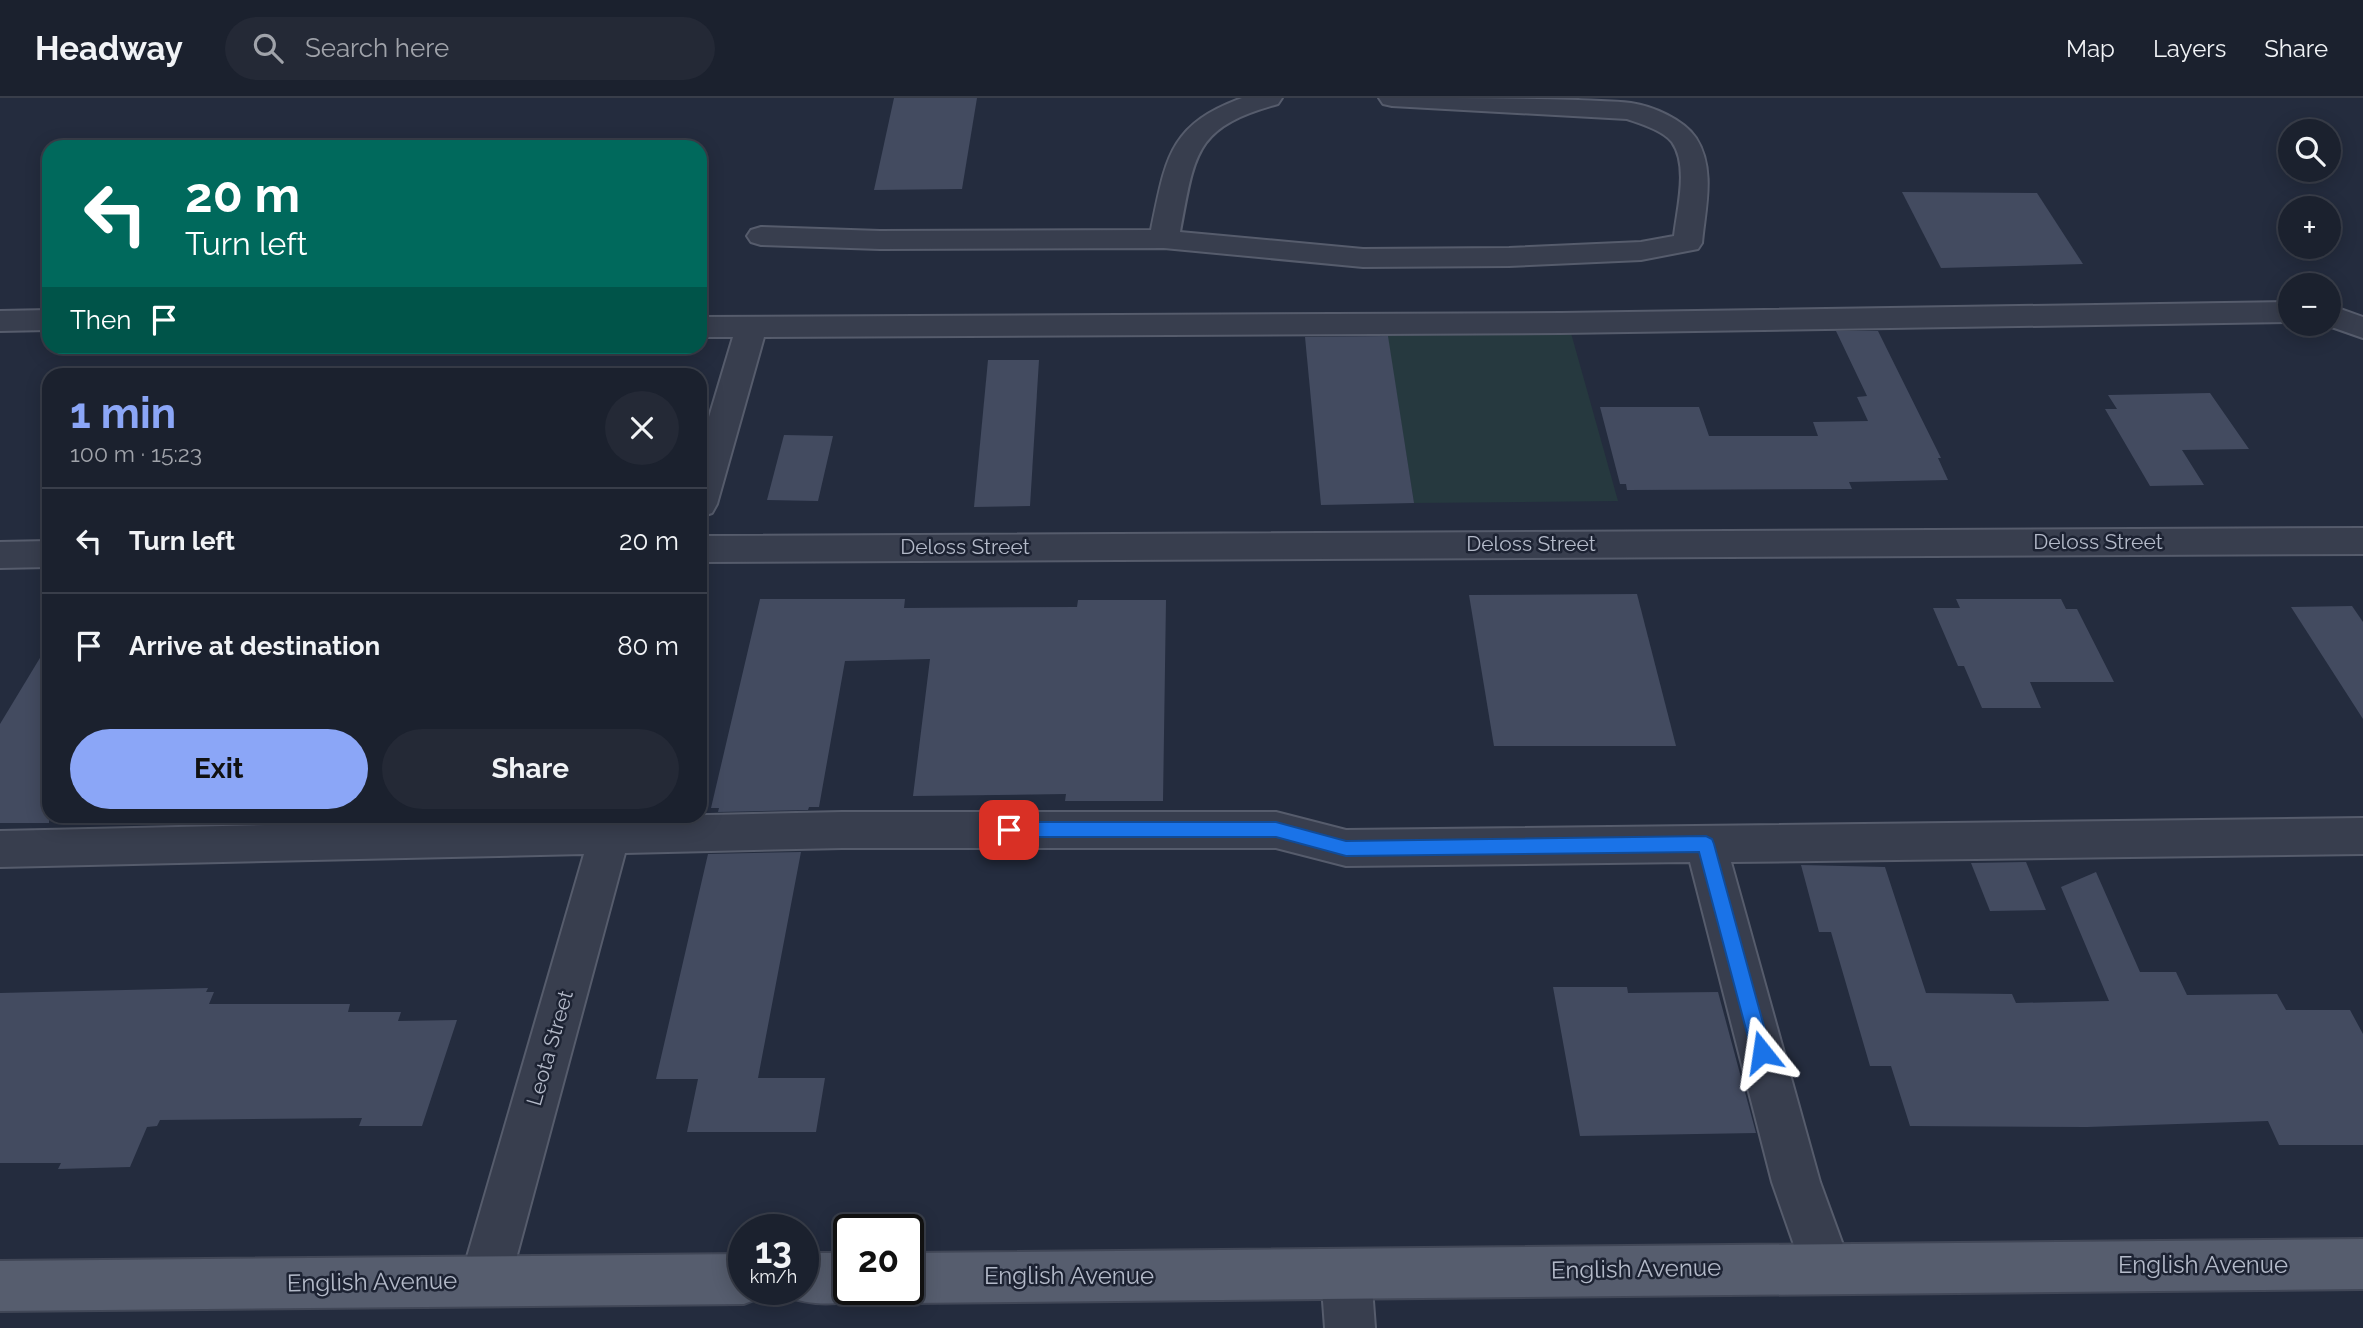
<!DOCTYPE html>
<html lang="en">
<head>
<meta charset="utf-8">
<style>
	:root { --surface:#1b212e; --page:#242936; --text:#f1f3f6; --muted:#a0a3aa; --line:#393e4a; --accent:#8ba6f7 }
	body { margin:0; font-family:Raleway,sans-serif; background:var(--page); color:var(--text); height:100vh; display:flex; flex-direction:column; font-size:26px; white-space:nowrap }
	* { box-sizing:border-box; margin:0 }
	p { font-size:23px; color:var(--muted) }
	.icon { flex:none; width:38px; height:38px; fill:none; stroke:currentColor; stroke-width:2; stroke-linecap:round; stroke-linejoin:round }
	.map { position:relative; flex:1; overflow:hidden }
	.side { position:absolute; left:42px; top:270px; width:665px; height:455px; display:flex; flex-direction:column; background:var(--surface); border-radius:21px; box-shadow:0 4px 18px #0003,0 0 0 2px var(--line) }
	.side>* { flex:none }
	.hud { position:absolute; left:42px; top:42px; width:665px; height:214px; border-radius:21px; box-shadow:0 4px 18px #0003,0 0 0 2px var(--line); background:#00695c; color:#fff; overflow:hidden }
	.buttons { position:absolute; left:2278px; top:21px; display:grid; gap:14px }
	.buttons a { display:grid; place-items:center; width:63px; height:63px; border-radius:50%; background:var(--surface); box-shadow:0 4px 18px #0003,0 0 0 2px var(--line); font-size:35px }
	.speed { position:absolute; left:728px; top:1116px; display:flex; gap:14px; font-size:35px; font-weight:700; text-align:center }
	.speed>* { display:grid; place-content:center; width:91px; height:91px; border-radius:50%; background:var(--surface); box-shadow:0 4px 18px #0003,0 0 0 2px var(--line); line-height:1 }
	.speed small { font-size:18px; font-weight:400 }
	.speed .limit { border:4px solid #111; border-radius:10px; background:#fff; color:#111 }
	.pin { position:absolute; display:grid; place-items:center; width:60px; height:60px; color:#fff; margin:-30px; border-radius:14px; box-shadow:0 4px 10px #0006 }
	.me { position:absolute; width:77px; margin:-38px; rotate:345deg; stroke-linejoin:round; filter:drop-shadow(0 0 5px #0008) }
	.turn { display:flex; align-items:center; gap:24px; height:147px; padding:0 28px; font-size:32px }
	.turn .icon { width:91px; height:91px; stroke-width:2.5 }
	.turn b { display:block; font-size:49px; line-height:60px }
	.then { display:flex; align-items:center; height:66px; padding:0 28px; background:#0003; gap:14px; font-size:26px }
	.round { display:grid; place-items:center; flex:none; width:74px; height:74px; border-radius:37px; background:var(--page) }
	.overview { display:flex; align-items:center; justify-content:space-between; height:119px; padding:0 28px }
	h1 { font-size:42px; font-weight:700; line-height:52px; color:var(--accent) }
	.button { display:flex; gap:14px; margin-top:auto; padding:14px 28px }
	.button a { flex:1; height:80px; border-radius:42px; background:var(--accent); color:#111; font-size:28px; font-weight:700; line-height:80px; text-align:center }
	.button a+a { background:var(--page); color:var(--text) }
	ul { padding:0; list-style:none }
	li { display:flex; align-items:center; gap:21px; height:105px; padding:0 28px; border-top:2px solid var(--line) }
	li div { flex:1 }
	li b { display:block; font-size:26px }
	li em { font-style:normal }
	header { display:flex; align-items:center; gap:42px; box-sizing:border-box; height:98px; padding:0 35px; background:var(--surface); border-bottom:2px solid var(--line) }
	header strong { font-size:33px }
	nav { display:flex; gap:38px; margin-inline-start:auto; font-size:24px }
	.search { width:490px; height:63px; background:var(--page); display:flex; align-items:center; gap:18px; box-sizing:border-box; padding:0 24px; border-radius:38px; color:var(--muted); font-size:26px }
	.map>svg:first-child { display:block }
	.green { fill:#26393f }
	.building { fill:#434b60 }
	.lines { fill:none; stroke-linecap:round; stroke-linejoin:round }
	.minor-casing { stroke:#565c6c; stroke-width:4 }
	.major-casing { stroke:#414757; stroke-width:4 }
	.minor { fill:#383e4e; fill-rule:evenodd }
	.major { fill:#565d6e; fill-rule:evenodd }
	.route { fill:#1a73e8; stroke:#114b97; stroke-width:2 }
	.labels { text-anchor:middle; stroke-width:5; stroke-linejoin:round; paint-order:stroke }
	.street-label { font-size:21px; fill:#b4bac9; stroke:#1d2333 }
	.near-street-label { font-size:24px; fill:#b4bac9; stroke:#1d2333 }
</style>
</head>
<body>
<header>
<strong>Headway</strong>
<div class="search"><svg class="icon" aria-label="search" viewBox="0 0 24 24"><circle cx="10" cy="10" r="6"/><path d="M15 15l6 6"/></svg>Search here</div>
<nav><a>Map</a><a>Layers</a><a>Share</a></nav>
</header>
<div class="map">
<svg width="2363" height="1230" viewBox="0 0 2363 1230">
	<rect width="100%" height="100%" fill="#242c3e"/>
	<polygon class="green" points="1571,235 1618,403 1414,405 1387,237"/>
	<g class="building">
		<polygon points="894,0 977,0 962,91 874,92"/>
		<polygon points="1902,94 2037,95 2083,166 1941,170"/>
		<polygon points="1836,233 1878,233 1941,360 1938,360 1948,382 1849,384 1852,391 1627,392 1626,386 1620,386 1600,309 1699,309 1709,338 1818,338 1813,324 1868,323 1857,299 1867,298"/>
		<polygon points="1388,238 1414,405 1321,407 1305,239"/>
		<polygon points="988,262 1039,262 1030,408 974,409"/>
		<polygon points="2210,295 2249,351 2182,352 2204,387 2150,388 2105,311 2117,311 2108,297"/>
		<polygon points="784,337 833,338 818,403 767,402"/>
		<polygon points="1637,496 1676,648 1494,648 1469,497"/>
		<polygon points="760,501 905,501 904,510 1077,509 1078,502 1166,502 1163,703 1065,703 1066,696 913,698 930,561 845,563 819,709 809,709 808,712 718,714 719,710 711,710"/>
		<polygon points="1956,501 2061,501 2066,511 2077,511 2114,584 2030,584 2041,610 1982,610 1964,568 1958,568 1933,510 1960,510"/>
		<polygon points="2352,508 2363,524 2363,621 2291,509"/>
		<polygon points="49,545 49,725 0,725 0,626"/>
		<polygon points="801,754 758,980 825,980 816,1034 687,1034 698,981 656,981 708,756"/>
		<polygon points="2026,764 2046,812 1990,813 1971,765"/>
		<polygon points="1801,767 1885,769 1926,895 2012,896 2016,905 2109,903 2061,789 2096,774 2140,874 2176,874 2187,897 2277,896 2286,912 2350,912 2363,936 2363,1047 2279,1047 2268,1023 2087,1029 1910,1028 1891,968 1870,968 1831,834 1819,834"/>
		<polygon points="1553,889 1627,889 1628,895 1718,894 1756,1035 1580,1038"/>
		<polygon points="208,890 206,894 214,894 209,906 350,906 348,914 401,914 398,923 457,922 422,1028 359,1028 362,1020 160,1022 157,1028 147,1029 130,1069 58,1071 61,1065 0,1065 0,895"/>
	</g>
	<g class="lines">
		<defs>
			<g id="minor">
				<path d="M 1242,0 L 1282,0 L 1278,6 C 1194,29 1195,55 1180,134 L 1363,151 L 1509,150 L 1641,144 L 1674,138 C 1677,111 1689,68 1672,44 C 1662,32 1641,26 1627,21 L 1392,8 L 1383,6 L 1379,0 C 1445,0 1512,0 1578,2 C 1595,3 1614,3 1631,5 C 1653,8 1684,22 1696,40 C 1716,71 1705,111 1702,145 L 1698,151 L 1641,162 L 1509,168 L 1363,169 L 1164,150 L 880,151 L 761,147 L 751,144 L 747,138 L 751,132 L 761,129 L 880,133 L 1151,132 C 1166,61 1168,27 1242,0 Z"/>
				<polygon points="2291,204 2291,224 1561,235 764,239 717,406 712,415 700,419 700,349 733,239 700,239 700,219 1561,215"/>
				<polygon points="2329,207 2363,219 2363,240 2323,226 2329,226"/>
				<polygon points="49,212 49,232 0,233 0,213"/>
				<polygon points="2363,430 2363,456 700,464 700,438"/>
				<polygon points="49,443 49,469 0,470 0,444"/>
				<polygon points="842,714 1276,714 1346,732 2363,720 2363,756 1731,764 1820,1084 1851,1169 1844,1187 1826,1194 1808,1187 1772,1084 1690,764 1346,768 1276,750 842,750 625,755 510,1183 503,1201 485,1208 467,1201 460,1183 584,756 0,769 0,733"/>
				<polygon points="1346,1151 1364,1158 1371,1176 1375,1230 1325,1230 1321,1176 1328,1158"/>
			</g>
			<g id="major">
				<polygon points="2363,1141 2363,1191 908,1205 890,1198 888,1192 908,1192 908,1155"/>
				<path d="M 803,1155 L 849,1155 L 849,1192 L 869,1192 L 867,1198 C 841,1208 811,1208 785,1198 L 783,1192 L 803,1192 Z"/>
				<polygon points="744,1156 744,1192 765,1192 762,1199 744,1206 0,1213 0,1163"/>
			</g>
		</defs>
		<use href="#minor" class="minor-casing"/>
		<use href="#major" class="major-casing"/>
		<use href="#minor" class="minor"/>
		<use href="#major" class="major"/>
	</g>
	<polygon class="route" points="1009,724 1276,724 1346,743 1706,738 1712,741 1714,746 1771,954 1768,961 1762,963 1755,961 1752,954 1699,754 1346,758 1276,739 1009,739 1003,737 1000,732 1003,727"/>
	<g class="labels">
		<g class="street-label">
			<text x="2098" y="451">Deloss Street</text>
			<text x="1531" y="453">Deloss Street</text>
			<text x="965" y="456">Deloss Street</text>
			<text transform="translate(550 950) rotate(-74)" y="7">Leota Street</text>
		</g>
		<g class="near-street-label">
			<text x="2203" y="1175">English Avenue</text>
			<text transform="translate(1636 1171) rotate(-1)" y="8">English Avenue</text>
			<text x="1069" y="1186">English Avenue</text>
			<text transform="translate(372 1184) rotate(-1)" y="8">English Avenue</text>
		</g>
	</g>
</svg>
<div class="buttons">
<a><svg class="icon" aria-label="search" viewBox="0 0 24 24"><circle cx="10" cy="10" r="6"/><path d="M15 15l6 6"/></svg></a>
<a>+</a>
<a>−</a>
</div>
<div class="speed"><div>13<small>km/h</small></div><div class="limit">20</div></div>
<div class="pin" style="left:1009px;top:732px;background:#d93025"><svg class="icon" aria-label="arrive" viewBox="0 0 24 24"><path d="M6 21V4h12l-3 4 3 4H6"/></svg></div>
<svg class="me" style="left:1762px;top:954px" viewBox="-20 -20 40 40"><path d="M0-17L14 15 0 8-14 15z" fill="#1a73e8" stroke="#fff" stroke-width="4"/></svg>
<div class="hud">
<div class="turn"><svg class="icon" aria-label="left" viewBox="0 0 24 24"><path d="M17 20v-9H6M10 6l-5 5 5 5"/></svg><div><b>20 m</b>Turn left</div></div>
<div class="then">Then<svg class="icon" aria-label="arrive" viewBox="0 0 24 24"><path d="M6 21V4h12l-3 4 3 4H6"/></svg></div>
</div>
<section class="side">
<div class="overview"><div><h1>1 min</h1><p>100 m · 15:23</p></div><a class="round"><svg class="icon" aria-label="close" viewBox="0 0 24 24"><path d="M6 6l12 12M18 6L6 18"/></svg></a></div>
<ul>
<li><svg class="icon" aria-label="left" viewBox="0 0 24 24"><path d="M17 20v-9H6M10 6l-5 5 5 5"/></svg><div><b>Turn left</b></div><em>20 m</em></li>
<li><svg class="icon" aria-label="arrive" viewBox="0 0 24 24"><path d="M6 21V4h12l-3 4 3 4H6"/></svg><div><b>Arrive at destination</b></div><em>80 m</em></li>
</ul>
<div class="button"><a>Exit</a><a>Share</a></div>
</section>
</div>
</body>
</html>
